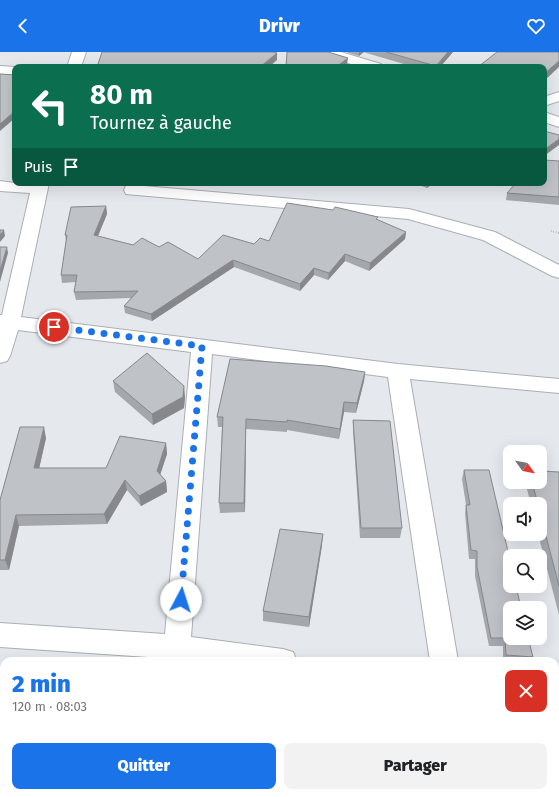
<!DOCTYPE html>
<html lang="fr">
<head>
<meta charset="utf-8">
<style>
	:root { --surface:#fff; --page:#f2f2f2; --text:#202124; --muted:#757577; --accent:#1a73e8 }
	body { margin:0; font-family:"Fira Sans",sans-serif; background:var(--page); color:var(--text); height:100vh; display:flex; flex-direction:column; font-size:15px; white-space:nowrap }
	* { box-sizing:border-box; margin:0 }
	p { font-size:13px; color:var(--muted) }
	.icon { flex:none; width:22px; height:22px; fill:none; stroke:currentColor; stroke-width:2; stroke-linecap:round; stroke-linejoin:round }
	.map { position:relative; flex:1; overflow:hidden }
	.sheet { position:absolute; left:0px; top:605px; width:559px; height:140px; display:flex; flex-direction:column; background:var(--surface); border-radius:12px 12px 0 0; box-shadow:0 4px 16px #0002 }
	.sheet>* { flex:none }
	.top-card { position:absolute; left:12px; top:12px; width:535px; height:122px; border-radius:8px; box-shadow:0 4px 16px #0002; background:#0b6e4f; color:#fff; overflow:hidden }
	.needle { width:26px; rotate:123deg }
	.controls { position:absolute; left:503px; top:393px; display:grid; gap:8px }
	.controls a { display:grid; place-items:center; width:44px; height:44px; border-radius:8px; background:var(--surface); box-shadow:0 4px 16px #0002; font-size:20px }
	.pin { position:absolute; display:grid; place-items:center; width:34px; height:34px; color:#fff; margin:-17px; border:2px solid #fff; border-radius:50%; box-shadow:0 1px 4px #0007 }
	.me { position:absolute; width:44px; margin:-22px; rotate:5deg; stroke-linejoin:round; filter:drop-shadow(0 0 3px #0008) }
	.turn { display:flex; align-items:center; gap:14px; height:84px; padding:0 12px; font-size:18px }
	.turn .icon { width:52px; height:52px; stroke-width:2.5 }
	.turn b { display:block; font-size:28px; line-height:34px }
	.then { display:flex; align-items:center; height:38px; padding:0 12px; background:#0003; gap:8px; font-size:15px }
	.round { display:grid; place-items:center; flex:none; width:42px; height:42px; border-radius:8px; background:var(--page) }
	.head { display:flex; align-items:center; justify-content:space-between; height:68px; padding:0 12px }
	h1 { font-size:24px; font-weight:800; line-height:30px; color:var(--accent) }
	.button { display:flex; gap:8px; margin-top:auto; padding:8px 12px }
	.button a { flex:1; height:46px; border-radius:8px; background:var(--accent); color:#fff; font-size:16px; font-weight:800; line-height:46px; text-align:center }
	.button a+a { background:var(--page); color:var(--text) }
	header { display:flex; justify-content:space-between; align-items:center; height:52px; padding:0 12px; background:var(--accent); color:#fff; font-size:18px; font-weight:800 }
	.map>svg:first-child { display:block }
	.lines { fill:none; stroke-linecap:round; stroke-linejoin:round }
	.street-casing { stroke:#abaeb3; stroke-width:2 }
	.path { stroke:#8f9296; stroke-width:2; stroke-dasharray:0.5 2; stroke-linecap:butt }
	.street { fill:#fff; fill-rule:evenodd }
	.wall { fill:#a4a7ab }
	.shaded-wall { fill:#86888b }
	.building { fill:#bfc2c7; stroke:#86888b }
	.route { stroke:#1a73e8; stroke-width:7; stroke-dasharray:0 12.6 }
</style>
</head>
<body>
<header><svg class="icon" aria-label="back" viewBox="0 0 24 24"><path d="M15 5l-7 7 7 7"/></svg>Drivr<svg class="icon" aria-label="heart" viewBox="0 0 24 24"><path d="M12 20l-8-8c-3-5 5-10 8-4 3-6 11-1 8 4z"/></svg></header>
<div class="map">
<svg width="559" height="745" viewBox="0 0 559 745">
	<rect width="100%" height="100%" fill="#e5e9ee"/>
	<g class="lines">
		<defs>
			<g id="street">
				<polygon points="72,0 86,0 81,15 67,15"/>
				<polygon points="319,0 341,0 381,12 383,15 361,15 321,3"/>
				<polygon points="0,14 16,15 15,23 0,22"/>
				<polygon points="559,40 559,49 544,54 544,45"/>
				<polygon points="544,60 559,65 559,75 544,70"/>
				<polygon points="0,129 15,131 49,131 21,265 398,312 559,327 559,341 410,327 458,609 430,609 388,325 212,302 191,585 283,597 293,600 297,609 162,609 163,606 0,595 0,571 165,582 191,300 18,278 10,304 7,309 0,311 0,263 2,263 30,141 0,139"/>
				<polygon points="132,133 409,157 495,180 559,213 559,226 552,224 483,188 408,167 126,142 124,138 126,134"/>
				<rect x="555" y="632" width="4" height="26"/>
				<rect x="148" y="741" width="30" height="4"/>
				<rect x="454" y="741" width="30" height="4"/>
			</g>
		</defs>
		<use href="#street" class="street-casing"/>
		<polyline class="path" points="551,179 559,181"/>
		<use href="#street" class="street"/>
	</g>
	<g class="wall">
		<polygon points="346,0 453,0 440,15 414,15 363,0 359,4"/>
		<polygon points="559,109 559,153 506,148 507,141"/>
		<polygon points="180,131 229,131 228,134"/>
		<polygon points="413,131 433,131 427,136"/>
		<polygon points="106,154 107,162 98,184 133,193 159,195 198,207 254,192 269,189 378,168 406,180 405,187 369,219 345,209 328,228 314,223 300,239 234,215 152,269 125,261 124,254 131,246 76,248 74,240 76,230 62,231 61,223 66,189 65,183"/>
		<polygon points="365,320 364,329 356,361 344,360 339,387 287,378 287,380 246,377 245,460 220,461 219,451 222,375 218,375 217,365"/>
		<polygon points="113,329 185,345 184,356 153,373 115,340"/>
		<polygon points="353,368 402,476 400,486 360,486 353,378"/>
		<polygon points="46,386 39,416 106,416 166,391 167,402 160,423 166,429 167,440 141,454 127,438 107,472 19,474 9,518 0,518 0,448"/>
		<polygon points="464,418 533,605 531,609 503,609 503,594 489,594 475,524 475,507 469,507 465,461 466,453 462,427"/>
		<polygon points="559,420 559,563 538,482 540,482 540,452 531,452 525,430 540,430"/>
		<polygon points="322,493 309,575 263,569 263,559"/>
		<polygon points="555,653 559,654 559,710 555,709"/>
		<polygon points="495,741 540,741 541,745 496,745"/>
	</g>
	<g class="shaded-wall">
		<polygon points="359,0 364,0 359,4"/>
		<polygon points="448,0 453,0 440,15 436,15"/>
		<polygon points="277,1 277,8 269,15 260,15"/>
		<polygon points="348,6 347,12 344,15 336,15"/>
		<polygon points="559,9 559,15 544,29 544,22"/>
		<polygon points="15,59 15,66 0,79 0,72"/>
		<polygon points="559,87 559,93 544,104 544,98"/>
		<polygon points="428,131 433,131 427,136"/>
		<polygon points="106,154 107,162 95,191 94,183"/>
		<polygon points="4,178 5,184 0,190 0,183"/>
		<polygon points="406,180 405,187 369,219 370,211"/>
		<polygon points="7,195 8,201 0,230 0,219"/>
		<polygon points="345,202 345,209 328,228 329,221"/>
		<polygon points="233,208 234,215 152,269 151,262"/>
		<polygon points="314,216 314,223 300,239 300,232"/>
		<polygon points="365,320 364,329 356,361 357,351"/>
		<polygon points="184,334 185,345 184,356 153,373 152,362"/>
		<polygon points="344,350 344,360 339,387 340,377"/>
		<polygon points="246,367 246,377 245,460 244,451"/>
		<polygon points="44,375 46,386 37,426 34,416"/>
		<polygon points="166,391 167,402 158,429 157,419"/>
		<polygon points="125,428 127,438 107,472 104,462"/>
		<polygon points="166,429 167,440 141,454 139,444"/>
		<polygon points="16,463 19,474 9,518 5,508"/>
		<polygon points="323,482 322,493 309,575 309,565"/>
	</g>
	<g class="building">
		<polygon points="102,0 273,0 277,1 260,15 97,15"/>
		<polygon points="287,0 328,0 348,6 336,15 286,15"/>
		<polygon points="386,0 448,0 436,14"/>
		<polygon points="497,0 559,0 559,9 544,22 544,15 478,15"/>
		<polygon points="0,22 15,23 15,59 0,72"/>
		<polygon points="544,79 559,83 559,87 544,98"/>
		<polygon points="544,108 559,109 559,145 507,141 516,131 544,131"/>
		<polygon points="287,151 333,158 335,155 378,165 376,167 406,180 370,211 345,202 329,221 314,216 300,232 233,208 151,262 124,254 138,239 74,240 77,223 61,223 67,183 65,183 71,155 106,154 94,183 133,193 142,186 159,195 168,190 198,207 223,183 254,192 260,186 269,189"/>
		<polygon points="0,178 4,178 0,183"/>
		<polygon points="0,195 7,195 0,219"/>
		<polygon points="147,301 184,334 183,345 152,362 113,329"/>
		<polygon points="230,307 326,314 365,320 357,351 344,350 340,377 287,368 287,370 246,367 244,451 219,451 223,365 217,365"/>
		<polygon points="353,368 390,369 402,476 361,476"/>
		<polygon points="20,375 44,375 34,416 106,416 120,384 166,391 157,419 166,429 139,444 125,428 104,462 16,463 5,508 0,508 0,448"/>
		<polygon points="464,418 489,418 510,508 510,534 516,534 521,556 510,556 510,586 528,586 533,605 506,603 505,586 491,586 477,515 477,499 471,498 466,453 470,453"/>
		<polygon points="540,419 559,420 559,534 540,461 540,452 538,452 532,430 540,430"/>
		<polygon points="280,477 323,482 309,565 263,559"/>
		<polygon points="555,653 559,654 559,698 555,697"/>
		<polygon points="218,741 250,741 273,745 217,745"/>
		<rect x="322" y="741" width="128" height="4"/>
		<polygon points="501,741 540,741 541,745 502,745"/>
	</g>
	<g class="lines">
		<polyline class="route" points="54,275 202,294 181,548"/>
	</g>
</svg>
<div class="controls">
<a><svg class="needle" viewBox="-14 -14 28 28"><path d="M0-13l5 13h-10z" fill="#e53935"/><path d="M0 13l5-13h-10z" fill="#757577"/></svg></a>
<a><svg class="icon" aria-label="sound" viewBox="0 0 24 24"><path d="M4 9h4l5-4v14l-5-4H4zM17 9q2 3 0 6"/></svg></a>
<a><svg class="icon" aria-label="search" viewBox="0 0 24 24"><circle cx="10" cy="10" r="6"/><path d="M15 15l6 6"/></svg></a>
<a><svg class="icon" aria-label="layers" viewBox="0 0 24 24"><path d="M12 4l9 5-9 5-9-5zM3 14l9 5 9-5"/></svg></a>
</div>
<div class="pin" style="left:54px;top:275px;background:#d93025"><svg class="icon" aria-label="arrive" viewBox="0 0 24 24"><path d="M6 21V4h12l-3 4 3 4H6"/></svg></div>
<svg class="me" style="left:181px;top:548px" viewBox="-20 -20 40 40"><circle r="19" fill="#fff"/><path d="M0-13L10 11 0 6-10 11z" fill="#1a73e8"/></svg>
<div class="top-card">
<div class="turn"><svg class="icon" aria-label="left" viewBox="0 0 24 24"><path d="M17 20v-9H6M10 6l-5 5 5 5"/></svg><div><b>80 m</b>Tournez à gauche</div></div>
<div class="then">Puis<svg class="icon" aria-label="arrive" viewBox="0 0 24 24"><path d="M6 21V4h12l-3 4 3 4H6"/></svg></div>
</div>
<section class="sheet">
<div class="head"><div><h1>2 min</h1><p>120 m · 08:03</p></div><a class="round" style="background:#d93025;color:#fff"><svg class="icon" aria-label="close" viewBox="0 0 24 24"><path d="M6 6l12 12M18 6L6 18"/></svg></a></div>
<div class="button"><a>Quitter</a><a>Partager</a></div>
</section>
</div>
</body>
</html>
